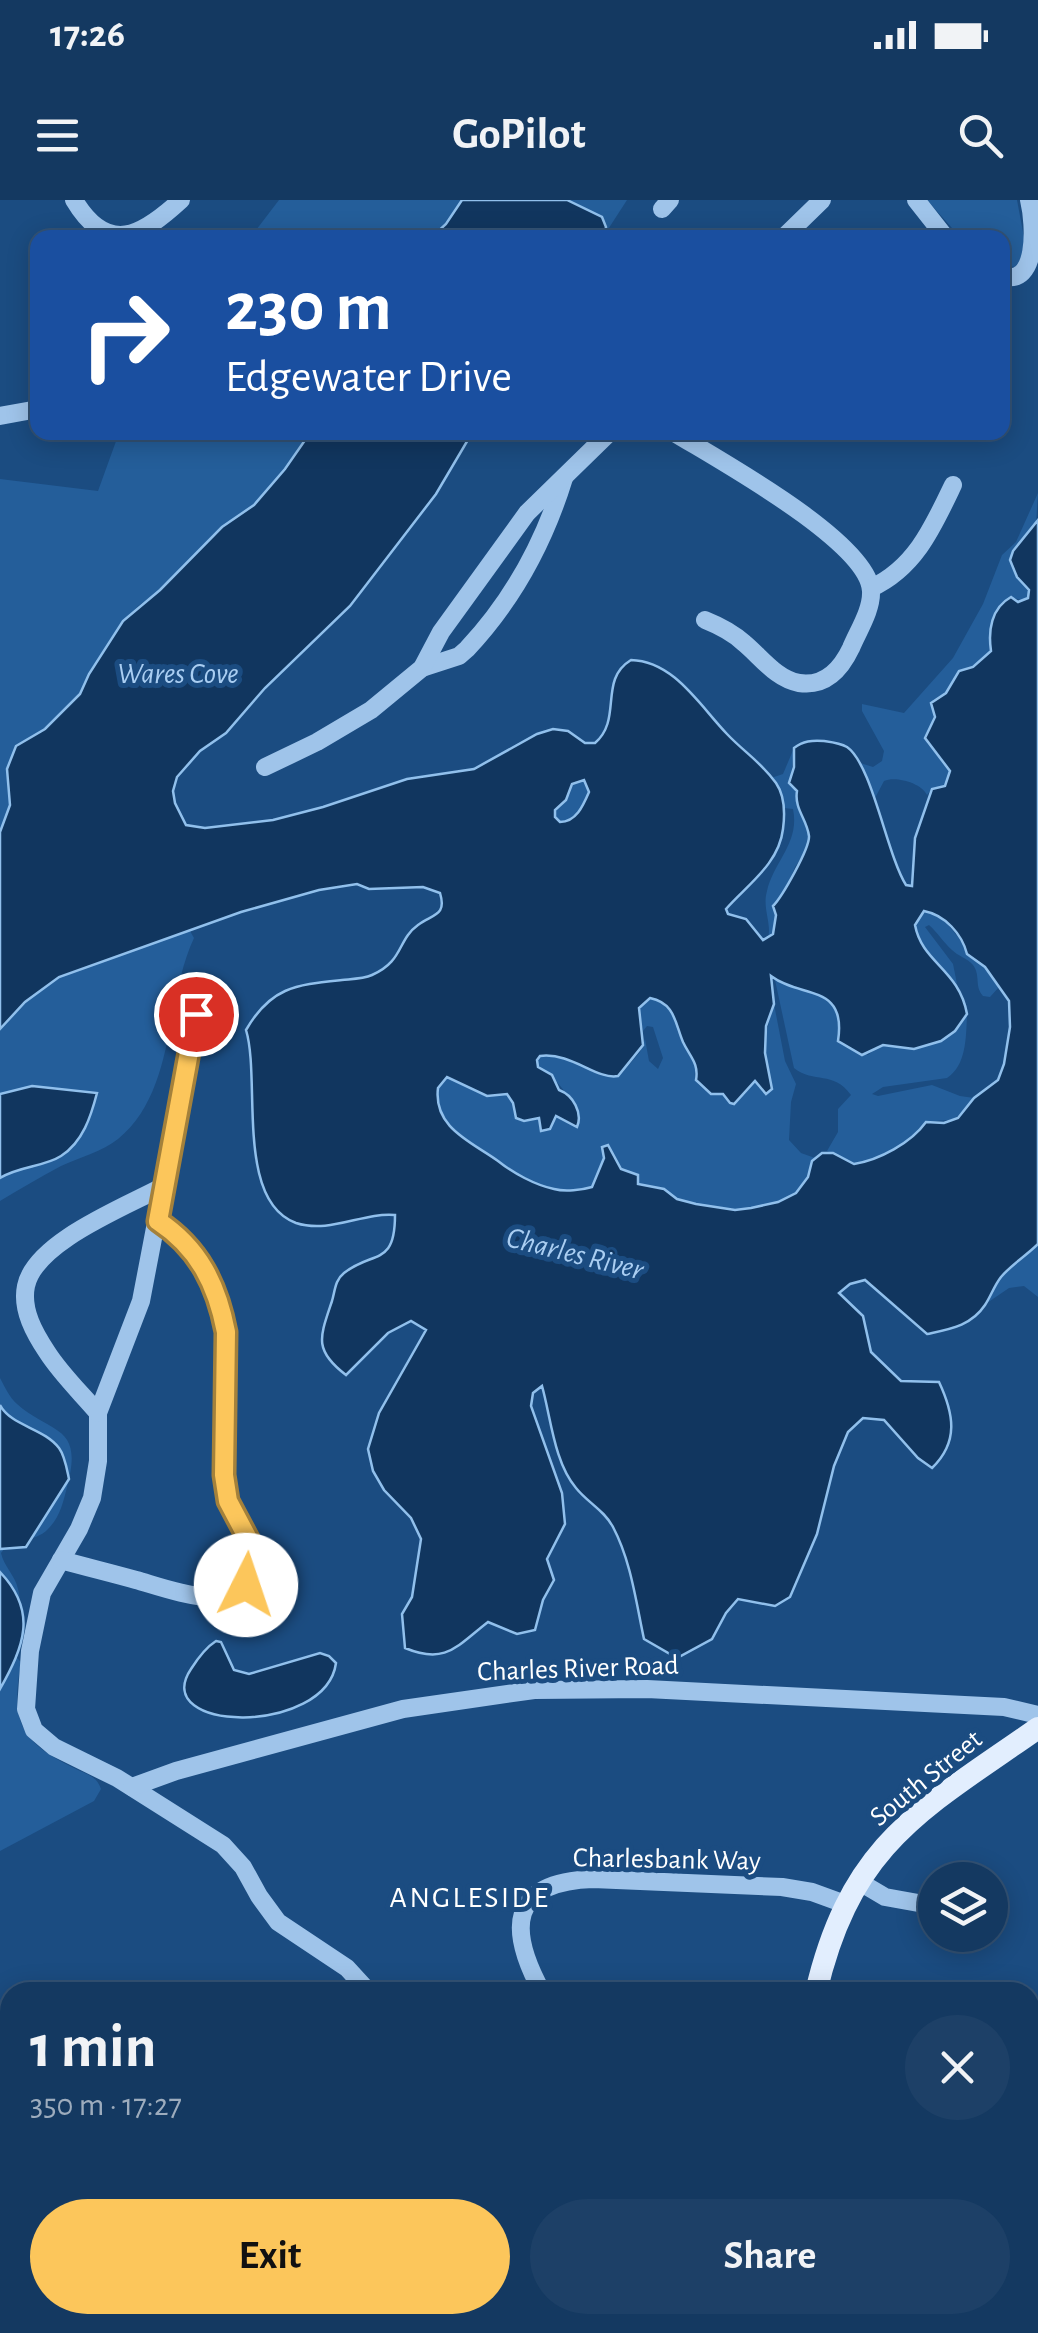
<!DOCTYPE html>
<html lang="en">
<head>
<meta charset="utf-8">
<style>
	:root { --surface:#143961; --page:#1d4067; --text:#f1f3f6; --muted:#9dacbd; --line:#335376; --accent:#fcc65b }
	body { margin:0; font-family:"Alegreya Sans",sans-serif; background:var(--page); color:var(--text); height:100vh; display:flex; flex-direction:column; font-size:38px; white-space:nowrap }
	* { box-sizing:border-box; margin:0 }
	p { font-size:32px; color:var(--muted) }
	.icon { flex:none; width:55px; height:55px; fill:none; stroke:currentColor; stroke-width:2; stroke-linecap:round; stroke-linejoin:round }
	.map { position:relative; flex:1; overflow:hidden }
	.panel { position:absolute; left:0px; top:1782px; width:1040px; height:352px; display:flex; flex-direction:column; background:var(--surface); border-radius:30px 30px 0 0; box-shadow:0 5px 25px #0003,0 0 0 2px var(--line) }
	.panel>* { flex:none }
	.banner { position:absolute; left:30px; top:30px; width:980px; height:210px; border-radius:20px; box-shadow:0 5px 25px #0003,0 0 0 2px var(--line); background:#1a4fa0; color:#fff; overflow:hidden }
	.fabs { position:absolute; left:918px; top:1662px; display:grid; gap:20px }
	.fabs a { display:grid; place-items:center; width:90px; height:90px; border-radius:50%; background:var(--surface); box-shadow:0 5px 25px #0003,0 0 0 2px var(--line); font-size:50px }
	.pin { position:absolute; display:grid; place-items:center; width:85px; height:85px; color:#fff; margin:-42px; border:5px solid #fff; border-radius:50%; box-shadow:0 2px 10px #0007 }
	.me { position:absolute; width:110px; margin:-55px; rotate:4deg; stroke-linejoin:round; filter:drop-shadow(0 0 8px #0008) }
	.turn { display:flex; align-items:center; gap:35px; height:210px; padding:0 30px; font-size:45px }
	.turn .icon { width:130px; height:130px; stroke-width:2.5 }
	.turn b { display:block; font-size:70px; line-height:85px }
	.round { display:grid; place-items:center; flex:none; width:105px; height:105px; border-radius:52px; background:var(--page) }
	.headline { display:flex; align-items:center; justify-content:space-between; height:170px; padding:0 30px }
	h1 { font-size:60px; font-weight:700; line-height:75px }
	.primary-button { display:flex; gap:20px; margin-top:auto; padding:20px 30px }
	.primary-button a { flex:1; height:115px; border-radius:60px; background:var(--accent); color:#111; font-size:40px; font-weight:700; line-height:115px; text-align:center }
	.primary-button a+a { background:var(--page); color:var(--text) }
	.status { display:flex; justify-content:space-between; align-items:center; height:70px; padding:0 50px; background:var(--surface); direction:ltr }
	.status svg { height:28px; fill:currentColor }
	header { display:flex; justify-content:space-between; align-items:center; height:130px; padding:0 30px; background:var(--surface); font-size:45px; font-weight:700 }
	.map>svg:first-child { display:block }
	.green { fill:#245e9a }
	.water { fill:#11365f; stroke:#91c0ec; stroke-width:2.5; fill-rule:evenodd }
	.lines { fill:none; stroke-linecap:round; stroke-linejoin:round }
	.minor { stroke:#9fc4ea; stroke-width:18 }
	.major { stroke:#e2eefe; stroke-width:22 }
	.route-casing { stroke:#a4813b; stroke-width:25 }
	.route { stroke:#fcc65b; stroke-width:18 }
	.labels { text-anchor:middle; stroke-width:10; stroke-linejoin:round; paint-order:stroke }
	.street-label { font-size:28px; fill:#fff; stroke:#1b4c81 }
	.water-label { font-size:30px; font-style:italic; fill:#aacef2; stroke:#1b4c81 }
	.neighbourhood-label { font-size:30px; letter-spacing:2.5px; fill:#fff; stroke:#1b4c81 }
</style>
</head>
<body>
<div class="status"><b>17:26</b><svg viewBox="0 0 49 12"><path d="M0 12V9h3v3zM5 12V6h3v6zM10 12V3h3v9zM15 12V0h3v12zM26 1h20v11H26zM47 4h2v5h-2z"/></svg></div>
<header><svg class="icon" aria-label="menu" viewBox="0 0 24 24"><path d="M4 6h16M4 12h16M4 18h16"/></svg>GoPilot<svg class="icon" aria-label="search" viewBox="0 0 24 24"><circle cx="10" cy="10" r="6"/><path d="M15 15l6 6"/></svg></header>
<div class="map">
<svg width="1038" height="2133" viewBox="0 0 1038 2133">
	<rect width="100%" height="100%" fill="#1b4c81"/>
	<g class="green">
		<polygon points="279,0 462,0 446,24 432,37 250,38"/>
		<polygon points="567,0 627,0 605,34 604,21 597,14"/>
		<polygon points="927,0 1017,0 1026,48 1017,67 1003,66 1002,38 960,37"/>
		<polygon points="119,233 310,233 285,269 254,305 222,327 160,390 138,406 113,435 89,474 83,490 45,529 32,537 0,641 0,279 98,291"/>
		<path d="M 1038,293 L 1036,325 L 1013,351 L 1012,368 L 1030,394 L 1024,401 L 1014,398 C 996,418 987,423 991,451 L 973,466 L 956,476 L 946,493 L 933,500 C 937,520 928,524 927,543 L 950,571 C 950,586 943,585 932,589 L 927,595 C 921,583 896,576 884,581 L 875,598 L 857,562 L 873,567 L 882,561 L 884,551 L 862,511 L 862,504 L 904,513 L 953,458 L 983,404 L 1002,355 L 1016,342 Z"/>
		<path d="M 794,548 L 790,586 L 797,591 L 799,611 L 808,630 L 808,647 L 795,667 L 784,695 L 776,702 C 775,715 777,729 768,738 C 772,723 762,708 767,691 C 774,661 800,643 793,609 L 784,608 L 780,591 L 771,578 L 783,574 Z"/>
		<path d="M 584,580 L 589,593 C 582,606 577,622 560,622 L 555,617 L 555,610 L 570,594 L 572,584 Z"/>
		<path d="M 924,711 L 931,712 L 947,723 L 965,746 L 967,754 L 985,767 L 999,787 L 990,797 L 983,796 C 974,786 981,776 973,765 C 967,758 958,756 952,750 C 943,742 938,733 929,725 L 925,727 L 953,764 L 957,784 L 919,745 L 915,725 Z"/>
		<path d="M 184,730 L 190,731 L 194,738 C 165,799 176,892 118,939 C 103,951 79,958 61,966 C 40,977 20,989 0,1001 L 0,822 L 58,770 Z"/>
		<path d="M 775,780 C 798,787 820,790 837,810 C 840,834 846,843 868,855 C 895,828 931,866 967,814 C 966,836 967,865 947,878 L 883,887 L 872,894 L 878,896 L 932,885 L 960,896 L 974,898 C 950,925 960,918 926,922 C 915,937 868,971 849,963 C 841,960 835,954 827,951 L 838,932 L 838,909 L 851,895 C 833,870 814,884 794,868 Z"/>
		<path d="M 650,798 C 674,802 675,821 683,840 C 686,847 691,854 695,861 C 697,866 694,871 695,877 C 698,895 731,896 744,895 L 755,881 L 759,888 L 771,883 C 760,857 766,830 774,804 L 785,861 L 796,884 L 791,902 L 789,940 L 801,953 L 815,958 C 808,969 808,983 796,992 C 768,1015 713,1013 681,1001 C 673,997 676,996 668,992 C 659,986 647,987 638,984 L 638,975 L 621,969 L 613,955 L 604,958 L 592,987 C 581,990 566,992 554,989 C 535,985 513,973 498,961 C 472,942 433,928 438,888 L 447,877 L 487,896 L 504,893 L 511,899 L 514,915 L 519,920 L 539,918 L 539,928 L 551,926 L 556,916 L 580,920 C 573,899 556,877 538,867 L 537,860 L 540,856 C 562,854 584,863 602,876 L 622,873 L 640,852 L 645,839 L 649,861 L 658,869 L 663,858 L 653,827 L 647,826 L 643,831 L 639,808 Z"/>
		<path d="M 1038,1044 L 1038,1097 L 1024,1086 L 1009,1088 L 987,1103 C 996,1075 1018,1063 1038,1044 Z"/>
		<path d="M 0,1178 C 5,1187 9,1197 17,1204 C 52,1235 84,1224 67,1287 C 63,1303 60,1317 48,1329 C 35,1343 13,1337 1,1353 C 4,1367 15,1375 18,1389 C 25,1413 7,1446 0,1469 Z"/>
		<path d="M 16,1457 L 21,1462 C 10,1524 21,1543 78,1570 C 89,1575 97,1577 101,1589 L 94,1601 L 0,1651 L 0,1489 Z"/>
		<polygon points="711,2125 883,2125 886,2133 718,2133"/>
	</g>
	<g class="water">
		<polygon points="462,0 567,0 602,17 606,27 604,37 432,37 446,24"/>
		<path d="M 310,233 L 472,233 L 436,294 L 350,406 L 265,488 L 226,533 L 200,551 L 177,577 L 173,591 L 175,603 L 186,625 L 205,628 L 273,620 L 323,607 L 407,579 L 474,569 L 537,534 L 553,529 L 568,531 L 585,543 L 595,543 C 623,519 598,480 631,460 C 674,461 700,506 727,534 C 745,553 759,560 776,583 C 785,596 785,614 783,629 C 779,664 747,685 726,709 L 728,714 L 746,719 L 763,740 L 773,734 L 776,715 L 773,706 C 782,697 810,648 809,636 C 807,619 794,609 797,591 L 789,583 L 794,567 L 794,548 C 803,541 812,540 824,541 C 831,542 840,543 847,547 C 872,564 887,655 906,685 L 912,686 L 915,638 L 932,589 L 945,586 L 950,571 L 925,538 L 935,517 L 931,503 L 946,493 L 959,471 L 973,467 L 991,451 C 988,431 991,408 1011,397 L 1018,402 L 1028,398 L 1029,390 L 1017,377 L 1010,360 L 1013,351 L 1038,320 L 1038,1044 C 1026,1056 1012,1064 1001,1077 C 994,1086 991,1096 985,1105 C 971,1126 950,1129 927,1134 L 865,1080 L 850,1084 L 839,1093 L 863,1116 L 871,1152 L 901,1181 L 939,1182 C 954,1214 959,1242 932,1268 L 918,1258 L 884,1220 L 863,1218 L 848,1232 L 834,1266 L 817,1334 L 790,1397 L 775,1406 L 738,1399 L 726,1413 L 712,1439 L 677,1458 L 644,1439 C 636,1402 631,1361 613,1327 C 604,1310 588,1303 576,1288 C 554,1262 551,1218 542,1186 L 533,1193 L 531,1206 L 562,1293 L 565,1324 L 547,1359 L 554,1380 L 543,1400 L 535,1430 L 517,1434 L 488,1422 C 457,1446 446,1465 405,1448 L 402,1414 L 412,1397 L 421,1339 L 411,1318 L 384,1290 L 373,1271 L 368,1249 L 379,1213 L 426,1130 L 411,1121 L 388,1133 L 346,1175 C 313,1150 320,1137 332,1101 C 335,1091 335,1080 344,1073 C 373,1050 395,1067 395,1015 C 363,1012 330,1034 296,1023 C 235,1001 261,879 246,830 C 271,787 295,785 342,780 C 352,779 363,779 372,775 C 404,761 397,740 418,725 C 433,714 447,716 440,693 L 423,687 L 369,689 L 357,684 L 319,690 L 241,712 L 59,777 L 25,802 L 0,829 L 0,632 L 10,605 L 7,569 L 16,546 L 45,529 L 80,494 L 89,474 L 123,421 L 160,390 L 222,327 L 254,305 L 285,269 ZM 584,580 L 589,592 C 583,606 576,622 560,622 L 555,617 L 555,610 L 566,600 L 572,584 ZM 924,711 C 945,715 962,734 967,754 L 985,767 L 1009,801 L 1010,827 L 1004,864 L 998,880 L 974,898 L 958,918 L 944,923 L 926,922 C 911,943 879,960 854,964 L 833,953 L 822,953 L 812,961 L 808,977 L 796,993 L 778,1002 L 751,1008 L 735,1010 L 696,1004 L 677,999 L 664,989 L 638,984 L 638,975 L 621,969 L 608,945 L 602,947 L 604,958 L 592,987 C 582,990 565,992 554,989 C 535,985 513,973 498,961 C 472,942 433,928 438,888 L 447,877 L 487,896 L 507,894 L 513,903 L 516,918 L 524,921 L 539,918 L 541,931 L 550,929 L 556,916 L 577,927 C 583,913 573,895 559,890 L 552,875 L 538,867 L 537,860 L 540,856 C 572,852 596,880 618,876 L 643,845 L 639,808 L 650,798 C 675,803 675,823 683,842 C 690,857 699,863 696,880 L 711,894 L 723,894 L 730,903 L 734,904 L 755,881 L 766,894 L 772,889 L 765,853 L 766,826 L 774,804 L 771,776 C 801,799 847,783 838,841 L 862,855 L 883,845 L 914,849 L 941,841 L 955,831 L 967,814 C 959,769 922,763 915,725 Z"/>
		<path d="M 32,886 L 97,893 C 91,916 83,942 61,956 C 44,967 19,966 0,978 L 0,894 Z"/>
		<path d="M 0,1205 C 11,1226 44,1228 59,1248 C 65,1256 67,1270 69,1279 L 26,1347 L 0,1349 Z"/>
		<path d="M 0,1372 C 38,1412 24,1446 0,1489 Z"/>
		<path d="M 216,1441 L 221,1442 L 234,1470 L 249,1474 L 320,1453 L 329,1456 L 336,1463 C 326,1536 148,1533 191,1469 C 198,1458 205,1448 216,1441 Z"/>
	</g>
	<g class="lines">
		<g class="minor">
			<path d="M 74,0 C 108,57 143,35 181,0"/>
			<polyline points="916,0 946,38"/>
			<polyline points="662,9 670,0"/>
			<polyline points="783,38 822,0"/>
			<path d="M 1002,76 C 1038,87 1035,25 1029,0"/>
			<polyline points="0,216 38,209"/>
			<path d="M 673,232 C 715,258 868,341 871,391 C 872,410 858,431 851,448 C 841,469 825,487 799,483 C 776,479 761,457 744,443 C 732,432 720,426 705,420"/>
			<path d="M 871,388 C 915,368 933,327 953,285"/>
			<path d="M 422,468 L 459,456 L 467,449 C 514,399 544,343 564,278"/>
			<polyline points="265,567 317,542 371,510 422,468 441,432 527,313 610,232"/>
			<polyline points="196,814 141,1101 98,1213 98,1261 92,1298 79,1329 42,1393 30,1451 26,1509 34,1530 54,1547 117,1578 223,1645 243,1667 259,1696 278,1722 347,1768 369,1792"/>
			<path d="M 98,1213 C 81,1193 61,1174 47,1152 C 35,1134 21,1110 26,1086 C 35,1042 125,1007 162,987"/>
			<path d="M 61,1360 C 86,1367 111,1373 136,1380 C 166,1388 251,1422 256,1365 C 258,1339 231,1320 227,1295 C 218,1242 227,1186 226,1132 C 217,1085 199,1048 159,1021"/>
			<polyline points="132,1587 176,1571 403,1509 534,1490 647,1489 1004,1507 1038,1515"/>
			<polyline points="858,1681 885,1697 935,1706"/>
			<path d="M 542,1792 C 508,1730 508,1682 593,1679 L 782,1687 L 812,1692 L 845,1704"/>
			<polyline points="435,2125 437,2133"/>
			<polyline points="711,2125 718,2133"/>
		</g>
		<g class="major">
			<path d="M 816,1792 C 851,1643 921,1610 1038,1528"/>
			<polyline points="652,2133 662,2125"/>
		</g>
	</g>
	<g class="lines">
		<defs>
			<path id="route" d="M 196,814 L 158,1021 C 199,1048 217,1085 226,1132 L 224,1275 L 228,1301 L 254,1350 L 256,1364 L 246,1385"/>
		</defs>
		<use href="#route" class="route-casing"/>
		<use href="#route" class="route"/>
	</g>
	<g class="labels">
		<g class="street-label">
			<text transform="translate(578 1467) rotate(-2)" y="10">Charles River Road</text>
			<text transform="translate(925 1577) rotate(-39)" y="10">South Street</text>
			<text transform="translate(667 1658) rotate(1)" y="10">Charlesbank Way</text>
		</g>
		<g class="water-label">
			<text x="178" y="483">Wares Cove</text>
			<text transform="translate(575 1053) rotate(14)" y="10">Charles River</text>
		</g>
		<g class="neighbourhood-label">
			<text x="470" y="1707">ANGLESIDE</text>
		</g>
	</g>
</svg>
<div class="fabs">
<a><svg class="icon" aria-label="layers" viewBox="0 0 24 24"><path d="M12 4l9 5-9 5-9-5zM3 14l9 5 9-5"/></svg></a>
</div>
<div class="pin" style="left:196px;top:814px;background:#d93025"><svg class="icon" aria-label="arrive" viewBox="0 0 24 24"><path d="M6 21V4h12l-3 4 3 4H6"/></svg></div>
<svg class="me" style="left:246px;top:1385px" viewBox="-20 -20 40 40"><circle r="19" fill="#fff"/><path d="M0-13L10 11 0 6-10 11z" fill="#fcc65b"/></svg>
<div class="banner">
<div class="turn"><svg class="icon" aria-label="right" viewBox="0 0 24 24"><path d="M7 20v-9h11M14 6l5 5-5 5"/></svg><div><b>230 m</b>Edgewater Drive</div></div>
</div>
<section class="panel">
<div class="headline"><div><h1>1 min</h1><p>350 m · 17:27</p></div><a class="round"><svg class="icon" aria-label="close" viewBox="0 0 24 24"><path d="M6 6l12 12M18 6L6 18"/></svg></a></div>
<div class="primary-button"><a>Exit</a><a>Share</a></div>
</section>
</div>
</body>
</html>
